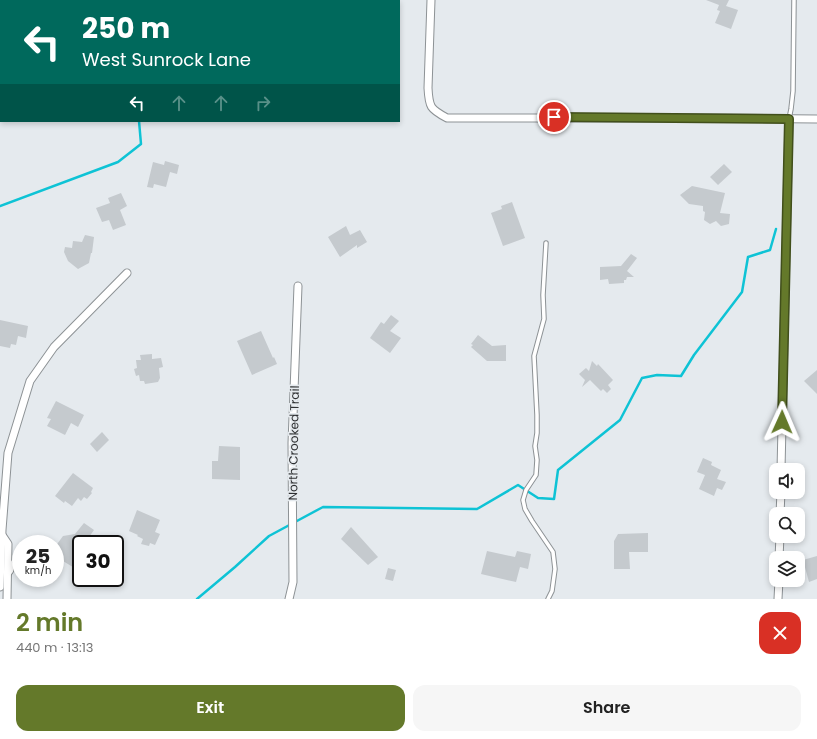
<!DOCTYPE html>
<html lang="en">
<head>
<meta charset="utf-8">
<style>
	:root { --surface:#fff; --page:#f6f6f6; --text:#222; --muted:#767676; --accent:#64792a }
	body { margin:0; font-family:Poppins,sans-serif; background:var(--page); color:var(--text); height:100vh; display:flex; flex-direction:column; font-size:15px; white-space:nowrap }
	* { box-sizing:border-box; margin:0 }
	p { font-size:13px; color:var(--muted) }
	.icon { flex:none; width:22px; height:22px; fill:none; stroke:currentColor; stroke-width:2; stroke-linecap:round; stroke-linejoin:round }
	.map { position:relative; height:599px; overflow:hidden }
	.side { display:flex; flex-direction:column; background:var(--surface); flex:1 }
	.side>* { flex:none }
	.banner { position:absolute; left:0px; top:0px; width:400px; height:122px; box-shadow:0 2px 6px #0003; background:#00695c; color:#fff; overflow:hidden }
	.fabs { position:absolute; left:769px; top:463px; display:grid; gap:8px }
	.fabs a { display:grid; place-items:center; width:36px; height:36px; border-radius:8px; background:var(--surface); box-shadow:0 2px 6px #0003; font-size:20px }
	.speed { position:absolute; left:12px; top:535px; display:flex; gap:8px; font-size:20px; font-weight:700; text-align:center }
	.speed>* { display:grid; place-content:center; width:52px; height:52px; border-radius:50%; background:var(--surface); box-shadow:0 2px 6px #0003; line-height:1 }
	.speed small { font-size:10px; font-weight:400 }
	.speed .limit { border:2px solid #111; border-radius:6px; background:#fff; color:#111 }
	.pin { position:absolute; display:grid; place-items:center; width:34px; height:34px; color:#fff; margin:-17px; border:2px solid #fff; border-radius:50%; box-shadow:0 1px 4px #0007 }
	.me { position:absolute; width:44px; margin:-22px; rotate:1deg; stroke-linejoin:round; filter:drop-shadow(0 0 3px #0008) }
	.turn { display:flex; align-items:center; gap:14px; height:84px; padding:0 16px; font-size:18px }
	.turn .icon { width:52px; height:52px; stroke-width:2.5 }
	.turn b { display:block; font-size:28px; line-height:34px }
	.lanes { display:flex; align-items:center; height:38px; padding:0 16px; background:#0003; justify-content:center; gap:20px; direction:ltr }
	.lanes .off { opacity:.35 }
	.round { display:grid; place-items:center; flex:none; width:42px; height:42px; border-radius:12px; background:var(--page) }
	.headline { display:flex; align-items:center; justify-content:space-between; height:68px; padding:0 16px }
	h1 { font-size:24px; font-weight:600; line-height:30px; color:var(--accent) }
	.cta { display:flex; gap:8px; margin-top:auto; padding:8px 16px }
	.cta a { flex:1; height:46px; border-radius:12px; background:var(--accent); color:#fff; font-size:16px; font-weight:600; line-height:46px; text-align:center }
	.cta a+a { background:var(--page); color:var(--text) }
	.map>svg:first-child { display:block }
	.lines { fill:none; stroke-linecap:round; stroke-linejoin:round }
	.stream { stroke:#0ec3d5; stroke-width:2.5 }
	.building { fill:#c5cace }
	.service-casing { stroke:#8d9295; stroke-width:5.5 }
	.minor-casing { stroke:#8d9295; stroke-width:9 }
	.service { stroke:#fff; stroke-width:3.5 }
	.minor { stroke:#fff; stroke-width:7 }
	.route-casing { stroke:#414f1b; stroke-width:10 }
	.route { stroke:#64792a; stroke-width:7 }
	.labels { text-anchor:middle; stroke-width:3.5; stroke-linejoin:round; paint-order:stroke }
	.street-label { font-size:12px; fill:#2e3032; stroke:#e5eaee }
</style>
</head>
<body>
<div class="map">
<svg width="817" height="599" viewBox="0 0 817 599">
	<rect width="100%" height="100%" fill="#e5eaee"/>
	<g class="lines">
		<g class="stream">
			<polyline points="132,1 132,0"/>
			<polyline points="0,206 118,162 141,144 139,121"/>
			<polyline points="197,599 235,567 269,536 323,507 477,509 518,485 538,498 554,499 558,470 620,420 642,378 657,375 681,376 694,355 742,292 748,257 770,250 776,229"/>
		</g>
	</g>
	<g class="building">
		<polygon points="706,0 729,0 726,6 738,10 731,29 715,23 720,11 717,10 719,5"/>
		<polygon points="165,161 179,165 177,174 170,172 166,187 154,184 153,188 147,187 153,162 164,165"/>
		<polygon points="724,164 732,172 718,185 710,177"/>
		<polygon points="692,186 725,193 720,213 730,214 729,224 721,226 716,221 710,224 704,220 705,212 703,211 703,206 689,204 680,195"/>
		<polygon points="121,193 127,206 120,210 126,225 113,230 109,220 102,222 96,208 110,203 108,198"/>
		<polygon points="512,202 525,238 503,246 491,213 502,209 501,206"/>
		<polygon points="346,226 350,235 360,230 367,242 357,248 357,245 340,257 328,237"/>
		<polygon points="85,235 94,237 92,253 91,253 89,263 78,269 68,261 64,252 65,247 72,248 73,241 82,242"/>
		<polygon points="631,254 637,258 627,271 634,277 627,277 626,280 624,280 624,283 609,284 608,279 600,280 600,267 621,266"/>
		<polygon points="391,315 399,321 390,331 401,338 390,353 370,338 381,322 384,324"/>
		<polygon points="0,320 28,326 26,338 18,336 16,345 11,344 10,348 0,346"/>
		<polygon points="261,331 273,358 274,357 277,364 252,375 237,341"/>
		<polygon points="478,335 492,346 506,345 506,361 487,361 471,347 473,345 471,344"/>
		<polygon points="152,354 152,359 161,358 163,367 159,368 160,378 158,382 145,384 144,381 140,381 139,375 136,376 134,369 137,368 136,360 141,360 140,355"/>
		<polygon points="592,361 597,366 598,364 613,380 608,385 611,389 607,393 603,389 601,391 590,380 582,387 585,380 579,374 586,368 589,371"/>
		<polygon points="817,370 817,394 804,381"/>
		<polygon points="56,401 84,415 78,427 71,423 65,435 47,426 51,419 47,418"/>
		<polygon points="102,432 109,440 97,452 90,444"/>
		<polygon points="219,446 240,447 240,480 212,479 212,461 218,461"/>
		<polygon points="703,458 712,462 711,465 721,470 717,479 726,482 722,490 717,488 714,496 699,489 705,475 697,472"/>
		<polygon points="73,473 93,488 91,492 92,493 87,499 84,497 81,501 78,498 72,506 65,501 64,503 55,496"/>
		<polygon points="137,510 160,520 155,532 160,534 155,545 150,543 149,546 141,544 143,539 137,536 138,535 129,531"/>
		<polygon points="84,523 94,530 84,544 81,544 81,562 76,569 63,561 61,564 55,560 55,547 63,536 75,534"/>
		<polygon points="351,527 378,557 368,565 341,539"/>
		<polygon points="648,533 648,552 629,552 630,569 614,569 614,541 618,534"/>
		<polygon points="487,551 515,557 517,551 531,554 528,569 520,567 516,582 481,574"/>
		<polygon points="817,556 817,579 809,582 803,560"/>
		<polygon points="388,568 396,570 393,581 385,579"/>
	</g>
	<g class="lines">
		<defs>
			<g id="service">
				<polyline points="196,0 196,1"/>
				<polyline points="789,119 791,109 793,91 794,0"/>
				<polyline points="546,243 543,295 544,319 534,356 537,415 537,433 535,446 537,460 536,475 526,490 523,500 525,509 532,521 553,552 555,569 552,591 548,599"/>
				<path d="M 9,560 C 13,565 13,570 9,574"/>
			</g>
			<g id="minor">
				<path d="M 431,0 L 428,88 C 429,107 430,109 447,118 L 687,118 L 817,119"/>
				<polyline points="781,470 789,119"/>
				<polyline points="780,514 781,492"/>
				<polyline points="2,535 8,544 7,599"/>
				<polyline points="779,558 780,536"/>
				<polyline points="0,587 2,530 8,453 30,381 54,347 127,273"/>
				<polyline points="289,599 293,582 292,443 298,286"/>
				<polyline points="778,599 779,580"/>
			</g>
		</defs>
		<use href="#service" class="service-casing"/>
		<use href="#minor" class="minor-casing"/>
		<use href="#service" class="service"/>
		<use href="#minor" class="minor"/>
	</g>
	<g class="lines">
		<defs>
			<polyline id="route" points="554,117 789,119 782,422"/>
		</defs>
		<use href="#route" class="route-casing"/>
		<use href="#route" class="route"/>
	</g>
	<g class="labels">
		<g class="street-label">
			<text transform="translate(294 443) rotate(-89)" y="4">North Crooked Trail</text>
		</g>
	</g>
</svg>
<div class="fabs">
<a><svg class="icon" aria-label="sound" viewBox="0 0 24 24"><path d="M4 9h4l5-4v14l-5-4H4zM17 9q2 3 0 6"/></svg></a>
<a><svg class="icon" aria-label="search" viewBox="0 0 24 24"><circle cx="10" cy="10" r="6"/><path d="M15 15l6 6"/></svg></a>
<a><svg class="icon" aria-label="layers" viewBox="0 0 24 24"><path d="M12 4l9 5-9 5-9-5zM3 14l9 5 9-5"/></svg></a>
</div>
<div class="speed"><div>25<small>km/h</small></div><div class="limit">30</div></div>
<div class="pin" style="left:554px;top:117px;background:#d93025"><svg class="icon" aria-label="arrive" viewBox="0 0 24 24"><path d="M6 21V4h12l-3 4 3 4H6"/></svg></div>
<svg class="me" style="left:782px;top:422px" viewBox="-20 -20 40 40"><path d="M0-17L14 15 0 8-14 15z" fill="#64792a" stroke="#fff" stroke-width="4"/></svg>
<div class="banner">
<div class="turn"><svg class="icon" aria-label="left" viewBox="0 0 24 24"><path d="M17 20v-9H6M10 6l-5 5 5 5"/></svg><div><b>250 m</b>West Sunrock Lane</div></div>
<div class="lanes"><svg class="icon" aria-label="left" viewBox="0 0 24 24"><path d="M17 20v-9H6M10 6l-5 5 5 5"/></svg><svg class="icon off" aria-label="ahead" viewBox="0 0 24 24"><path d="M12 20V5M6 11l6-6 6 6"/></svg><svg class="icon off" aria-label="ahead" viewBox="0 0 24 24"><path d="M12 20V5M6 11l6-6 6 6"/></svg><svg class="icon off" aria-label="right" viewBox="0 0 24 24"><path d="M7 20v-9h11M14 6l5 5-5 5"/></svg></div>
</div>
</div>
<section class="side">
<div class="headline"><div><h1>2 min</h1><p>440 m · 13:13</p></div><a class="round" style="background:#d93025;color:#fff"><svg class="icon" aria-label="close" viewBox="0 0 24 24"><path d="M6 6l12 12M18 6L6 18"/></svg></a></div>
<div class="cta"><a>Exit</a><a>Share</a></div>
</section>
</body>
</html>
